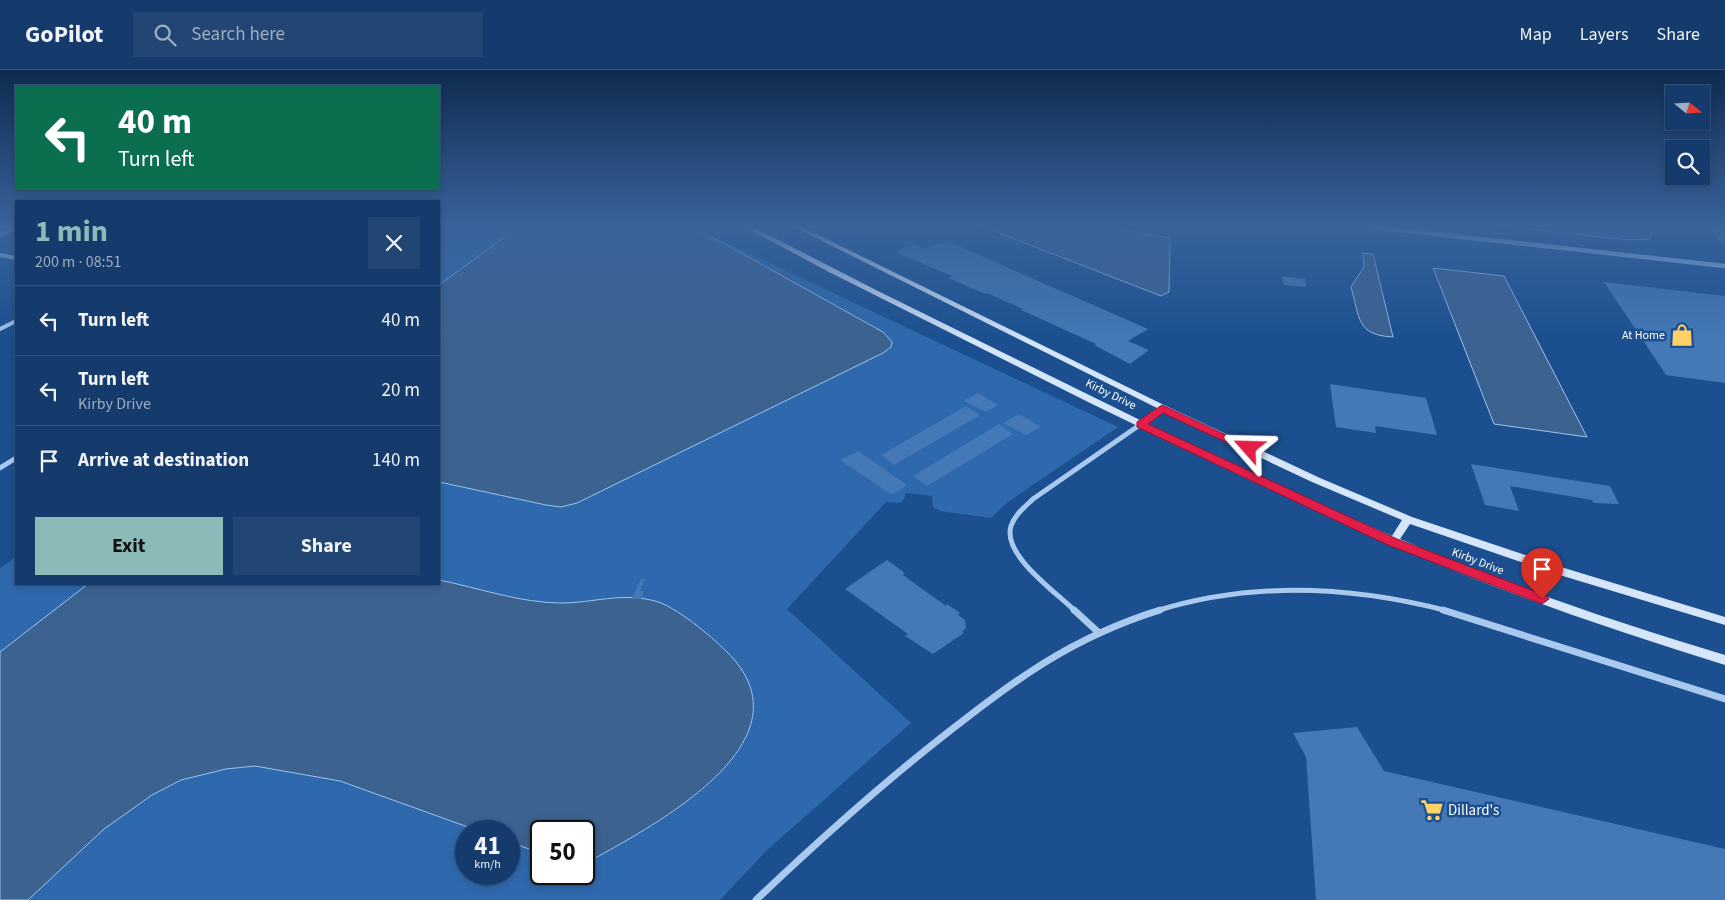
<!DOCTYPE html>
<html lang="en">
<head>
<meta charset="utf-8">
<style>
	:root { --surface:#143b6b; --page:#214673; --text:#f1f3f6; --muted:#9dadc1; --line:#33557e; --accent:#8bbbb9 }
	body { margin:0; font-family:"Source Sans 3",sans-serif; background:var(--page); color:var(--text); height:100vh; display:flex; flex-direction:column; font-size:19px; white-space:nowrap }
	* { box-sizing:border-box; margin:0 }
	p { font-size:16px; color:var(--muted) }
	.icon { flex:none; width:28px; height:28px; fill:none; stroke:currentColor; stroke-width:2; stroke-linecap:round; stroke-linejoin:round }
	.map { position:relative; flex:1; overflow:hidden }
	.side { position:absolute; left:15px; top:130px; width:425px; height:385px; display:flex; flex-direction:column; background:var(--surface); border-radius:0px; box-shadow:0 2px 8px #0003,0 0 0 1px var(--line) }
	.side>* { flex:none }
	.top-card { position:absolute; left:15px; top:15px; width:425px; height:105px; border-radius:0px; box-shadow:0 2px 8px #0003,0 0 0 1px var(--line); background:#0b6e4f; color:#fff; overflow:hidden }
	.needle { width:32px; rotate:108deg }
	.tools { position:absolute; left:1665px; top:15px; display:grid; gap:10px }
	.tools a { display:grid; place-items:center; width:45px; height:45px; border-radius:0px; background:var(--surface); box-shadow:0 2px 8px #0003,0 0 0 1px var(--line); font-size:25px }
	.speed { position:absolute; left:455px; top:750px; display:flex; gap:10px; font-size:25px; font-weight:700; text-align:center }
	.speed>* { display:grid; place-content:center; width:65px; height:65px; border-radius:50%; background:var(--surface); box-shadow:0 2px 8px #0003,0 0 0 1px var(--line); line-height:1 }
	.speed small { font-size:12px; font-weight:400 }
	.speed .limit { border:2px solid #111; border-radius:8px; background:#fff; color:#111 }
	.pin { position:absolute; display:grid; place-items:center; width:42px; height:42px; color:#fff; margin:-51px -21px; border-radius:50% 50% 50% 0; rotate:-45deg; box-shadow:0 0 5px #0007 }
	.pin .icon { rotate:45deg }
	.me { position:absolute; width:55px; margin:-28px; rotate:295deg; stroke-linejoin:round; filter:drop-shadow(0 0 4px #0008) }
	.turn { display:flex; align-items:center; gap:18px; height:105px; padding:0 20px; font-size:22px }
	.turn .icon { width:65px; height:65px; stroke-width:2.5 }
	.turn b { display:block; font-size:35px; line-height:42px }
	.round { display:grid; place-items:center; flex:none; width:52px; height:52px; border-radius:0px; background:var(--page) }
	.head { display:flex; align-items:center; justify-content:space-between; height:85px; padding:0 20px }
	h1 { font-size:30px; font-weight:700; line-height:38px; color:var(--accent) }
	.cta { display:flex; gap:10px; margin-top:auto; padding:10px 20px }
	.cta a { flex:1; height:58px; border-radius:0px; background:var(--accent); color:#111; font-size:20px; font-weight:700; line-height:58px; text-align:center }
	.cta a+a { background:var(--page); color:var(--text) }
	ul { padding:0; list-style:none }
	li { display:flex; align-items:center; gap:15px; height:70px; padding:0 20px; border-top:1px solid var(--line) }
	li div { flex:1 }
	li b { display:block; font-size:19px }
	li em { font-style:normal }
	header { display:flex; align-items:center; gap:30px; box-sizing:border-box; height:70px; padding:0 25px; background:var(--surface); border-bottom:1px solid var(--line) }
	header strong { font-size:24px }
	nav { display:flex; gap:28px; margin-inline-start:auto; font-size:18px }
	.search { width:350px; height:45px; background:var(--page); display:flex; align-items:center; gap:12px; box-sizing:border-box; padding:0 18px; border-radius:0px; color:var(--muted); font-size:19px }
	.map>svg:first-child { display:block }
	.green { fill:#2e69ad; fill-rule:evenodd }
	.water { fill:#3c6290; stroke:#9cc4f0 }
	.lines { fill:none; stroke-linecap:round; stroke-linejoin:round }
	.stream { stroke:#9cc4f0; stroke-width:4.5 }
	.building { fill:#4478b7 }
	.minor-far2 { stroke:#a9c9ee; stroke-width:4 }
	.minor-far1 { stroke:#a9c9ee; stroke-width:5 }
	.minor { stroke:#a9c9ee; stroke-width:7 }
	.secondary { fill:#d6e6fa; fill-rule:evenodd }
	.route { fill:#e11d48; stroke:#92132f }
	.labels { text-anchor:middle; stroke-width:5; stroke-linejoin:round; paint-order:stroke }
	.poi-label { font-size:12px; fill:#fff; stroke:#1b4f8f; text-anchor:end }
	.street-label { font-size:12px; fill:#fff; stroke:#1b4f8f }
	.near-poi-label { font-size:15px; fill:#fff; stroke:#1b4f8f; text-anchor:start }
</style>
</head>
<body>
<header>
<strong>GoPilot</strong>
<div class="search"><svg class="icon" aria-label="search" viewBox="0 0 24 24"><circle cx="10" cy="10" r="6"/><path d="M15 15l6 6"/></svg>Search here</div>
<nav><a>Map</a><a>Layers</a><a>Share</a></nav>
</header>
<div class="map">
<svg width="1725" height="830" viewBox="0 0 1725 830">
	<rect width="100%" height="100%" fill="#1b4f8f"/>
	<path class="green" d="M 439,156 L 691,156 L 1118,357 L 1008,432 L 991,448 L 940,441 L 933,437 L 932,426 L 906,423 L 903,431 L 898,433 L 886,432 L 787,539 L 911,653 L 766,781 L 720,830 L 0,830 L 0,498 L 16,487 L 16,514 L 439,514 ZM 466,761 L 509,761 L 509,804 L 466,804 ZM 541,761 L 584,761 L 584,804 L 541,804 Z"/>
	<g class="water">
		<polygon points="520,156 687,156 725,174 883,262 892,272 891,277 883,283 577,433 561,437 546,435 439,412 439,215"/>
		<polygon points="981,156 1100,156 1170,168 1169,222 1161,226"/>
		<polygon points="1500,156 1646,156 1652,163 1649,169 1629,170"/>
		<path d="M 1363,183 L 1373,184 L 1393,267 C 1356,265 1360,248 1351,217 L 1364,197 Z"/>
		<polygon points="1433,198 1504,206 1587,367 1494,354"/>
		<path d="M 439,510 C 479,518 521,533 561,533 C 593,533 622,522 655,531 C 675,536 711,566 726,581 C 818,670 654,755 590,791 L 584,791 L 584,761 L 541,761 L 541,783 L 509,772 L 509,761 L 479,761 L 340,711 L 255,696 L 226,699 L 181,710 L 152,725 L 104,759 L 28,830 L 0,830 L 0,582 L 88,514 L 439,514 Z"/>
	</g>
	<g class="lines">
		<polyline class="stream" points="1363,156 1725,196"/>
	</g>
	<g class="building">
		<polygon points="1706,156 1725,156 1725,176"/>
		<polygon points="947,171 1148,259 1128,271 1149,280 1130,294 1094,275 1096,274 1021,240 1023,239 987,223 985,224 949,208 952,206 895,182 914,174 925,179"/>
		<polygon points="1282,206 1305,209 1306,217 1284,215"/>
		<polygon points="1604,212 1725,226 1725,313 1666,305"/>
		<polygon points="1330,314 1426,328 1437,365 1375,356 1376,363 1336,357"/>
		<polygon points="978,323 998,335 986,342 964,331"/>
		<polygon points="966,336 980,345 894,395 881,385"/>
		<polygon points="1019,344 1041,357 1026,365 1003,353"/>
		<polygon points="999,354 1013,364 927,416 913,406"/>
		<polygon points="858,381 907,415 892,425 840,390"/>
		<polygon points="1471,394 1610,416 1619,434 1594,433 1592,430 1510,416 1519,441 1485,435"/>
		<polygon points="887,490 905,503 903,505 946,536 947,534 960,543 958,545 965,550 966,558 962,562 964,563 933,584 905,566 908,564 845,519"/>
		<polygon points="641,509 645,509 640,521 644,521 641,529 632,528"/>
		<polygon points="1357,657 1384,701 1725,779 1725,830 1316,830 1306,687 1293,663"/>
	</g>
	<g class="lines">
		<g class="minor-far2">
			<polyline points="0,165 16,158"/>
			<polyline points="0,185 16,188"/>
			<polyline points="0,259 16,251"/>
		</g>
		<g class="minor-far1">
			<polyline points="0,398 16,388"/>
			<path d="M 1075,541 C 1056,522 1002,485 1011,456 C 1015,444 1025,437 1033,429 L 1141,354"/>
			<path d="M 1156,541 C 1252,511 1352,516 1448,541"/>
		</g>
		<g class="minor">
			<polyline points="1074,540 1098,562"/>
			<polyline points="1443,540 1725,629"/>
			<path d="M 756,830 C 816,773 877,718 942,667 C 1015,610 1070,568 1160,540"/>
		</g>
		<path class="secondary" d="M 743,156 L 751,156 L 878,221 L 1140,350 L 1157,338 L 792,156 L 800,156 L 1166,336 L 1320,408 L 1412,447 L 1561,497 L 1725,547 L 1725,555 L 1553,503 L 1410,454 L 1400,469 C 1506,515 1615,552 1725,585 L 1725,595 C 1613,560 1502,523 1394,475 L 1389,475 L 1388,472 L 1243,407 L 1090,333 L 829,202 ZM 1164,342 L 1312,412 L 1402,450 L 1392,466 L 1250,403 L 1147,354 Z"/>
	</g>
	<linearGradient id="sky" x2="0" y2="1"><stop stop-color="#0f2b4f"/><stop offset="0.57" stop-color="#39639b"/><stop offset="1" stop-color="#39639b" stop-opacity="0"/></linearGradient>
	<rect width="1725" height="272" fill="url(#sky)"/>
	<polygon class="route" points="1162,335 1254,378 1252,381 1245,381 1163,343 1148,354 1397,469 1547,526 1549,529 1542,534 1537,532 1388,475 1137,357 1137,352"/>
	<defs>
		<symbol id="shop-bare" viewBox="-9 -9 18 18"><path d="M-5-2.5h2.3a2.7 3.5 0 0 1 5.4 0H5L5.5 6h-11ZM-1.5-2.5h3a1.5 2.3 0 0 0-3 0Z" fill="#ffd166" stroke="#1b4f8f" stroke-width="2.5" paint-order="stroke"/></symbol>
		<symbol id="supermarket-bare" viewBox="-9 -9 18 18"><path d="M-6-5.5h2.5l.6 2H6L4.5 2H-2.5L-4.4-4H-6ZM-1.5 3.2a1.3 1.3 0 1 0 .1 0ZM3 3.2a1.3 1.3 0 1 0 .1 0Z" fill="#ffd166" stroke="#1b4f8f" stroke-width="2.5" paint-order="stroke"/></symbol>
	</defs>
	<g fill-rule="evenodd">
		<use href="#shop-bare" x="1666" y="249" width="32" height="32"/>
		<use href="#supermarket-bare" x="1416" y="724" width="32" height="32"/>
	</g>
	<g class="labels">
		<g class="poi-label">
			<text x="1665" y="269">At Home</text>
		</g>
		<g class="street-label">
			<text transform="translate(1111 324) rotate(26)" y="4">Kirby Drive</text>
			<text transform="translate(1478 491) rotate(21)" y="4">Kirby Drive</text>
		</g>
		<g class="near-poi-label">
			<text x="1448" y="745">Dillard's</text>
		</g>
	</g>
</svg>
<div class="tools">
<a><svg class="needle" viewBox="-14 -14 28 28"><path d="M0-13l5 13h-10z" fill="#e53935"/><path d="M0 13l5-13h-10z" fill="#9dadc1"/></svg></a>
<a><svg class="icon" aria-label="search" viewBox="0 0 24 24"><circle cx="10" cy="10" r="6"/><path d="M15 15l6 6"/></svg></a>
</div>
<div class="speed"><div>41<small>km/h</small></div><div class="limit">50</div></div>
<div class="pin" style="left:1542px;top:529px;background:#d93025"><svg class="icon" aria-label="arrive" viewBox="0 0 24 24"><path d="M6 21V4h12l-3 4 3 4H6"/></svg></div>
<svg class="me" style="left:1249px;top:378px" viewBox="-20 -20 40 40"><path d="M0-17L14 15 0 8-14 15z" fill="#e11d48" stroke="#fff" stroke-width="4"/></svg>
<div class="top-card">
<div class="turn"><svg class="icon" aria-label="left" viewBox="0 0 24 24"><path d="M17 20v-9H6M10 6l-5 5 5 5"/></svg><div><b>40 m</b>Turn left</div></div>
</div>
<section class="side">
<div class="head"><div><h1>1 min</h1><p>200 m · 08:51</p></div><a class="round"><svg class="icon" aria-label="close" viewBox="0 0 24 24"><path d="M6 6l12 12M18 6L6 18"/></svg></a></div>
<ul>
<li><svg class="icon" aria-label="left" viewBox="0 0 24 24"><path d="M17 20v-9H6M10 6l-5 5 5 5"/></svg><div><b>Turn left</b></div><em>40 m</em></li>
<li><svg class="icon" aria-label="left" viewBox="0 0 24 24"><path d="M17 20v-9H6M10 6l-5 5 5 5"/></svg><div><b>Turn left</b><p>Kirby Drive</p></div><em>20 m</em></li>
<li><svg class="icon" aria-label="arrive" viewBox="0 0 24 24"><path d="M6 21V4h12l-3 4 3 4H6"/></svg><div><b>Arrive at destination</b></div><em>140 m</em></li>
</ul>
<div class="cta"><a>Exit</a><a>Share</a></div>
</section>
</div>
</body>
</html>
